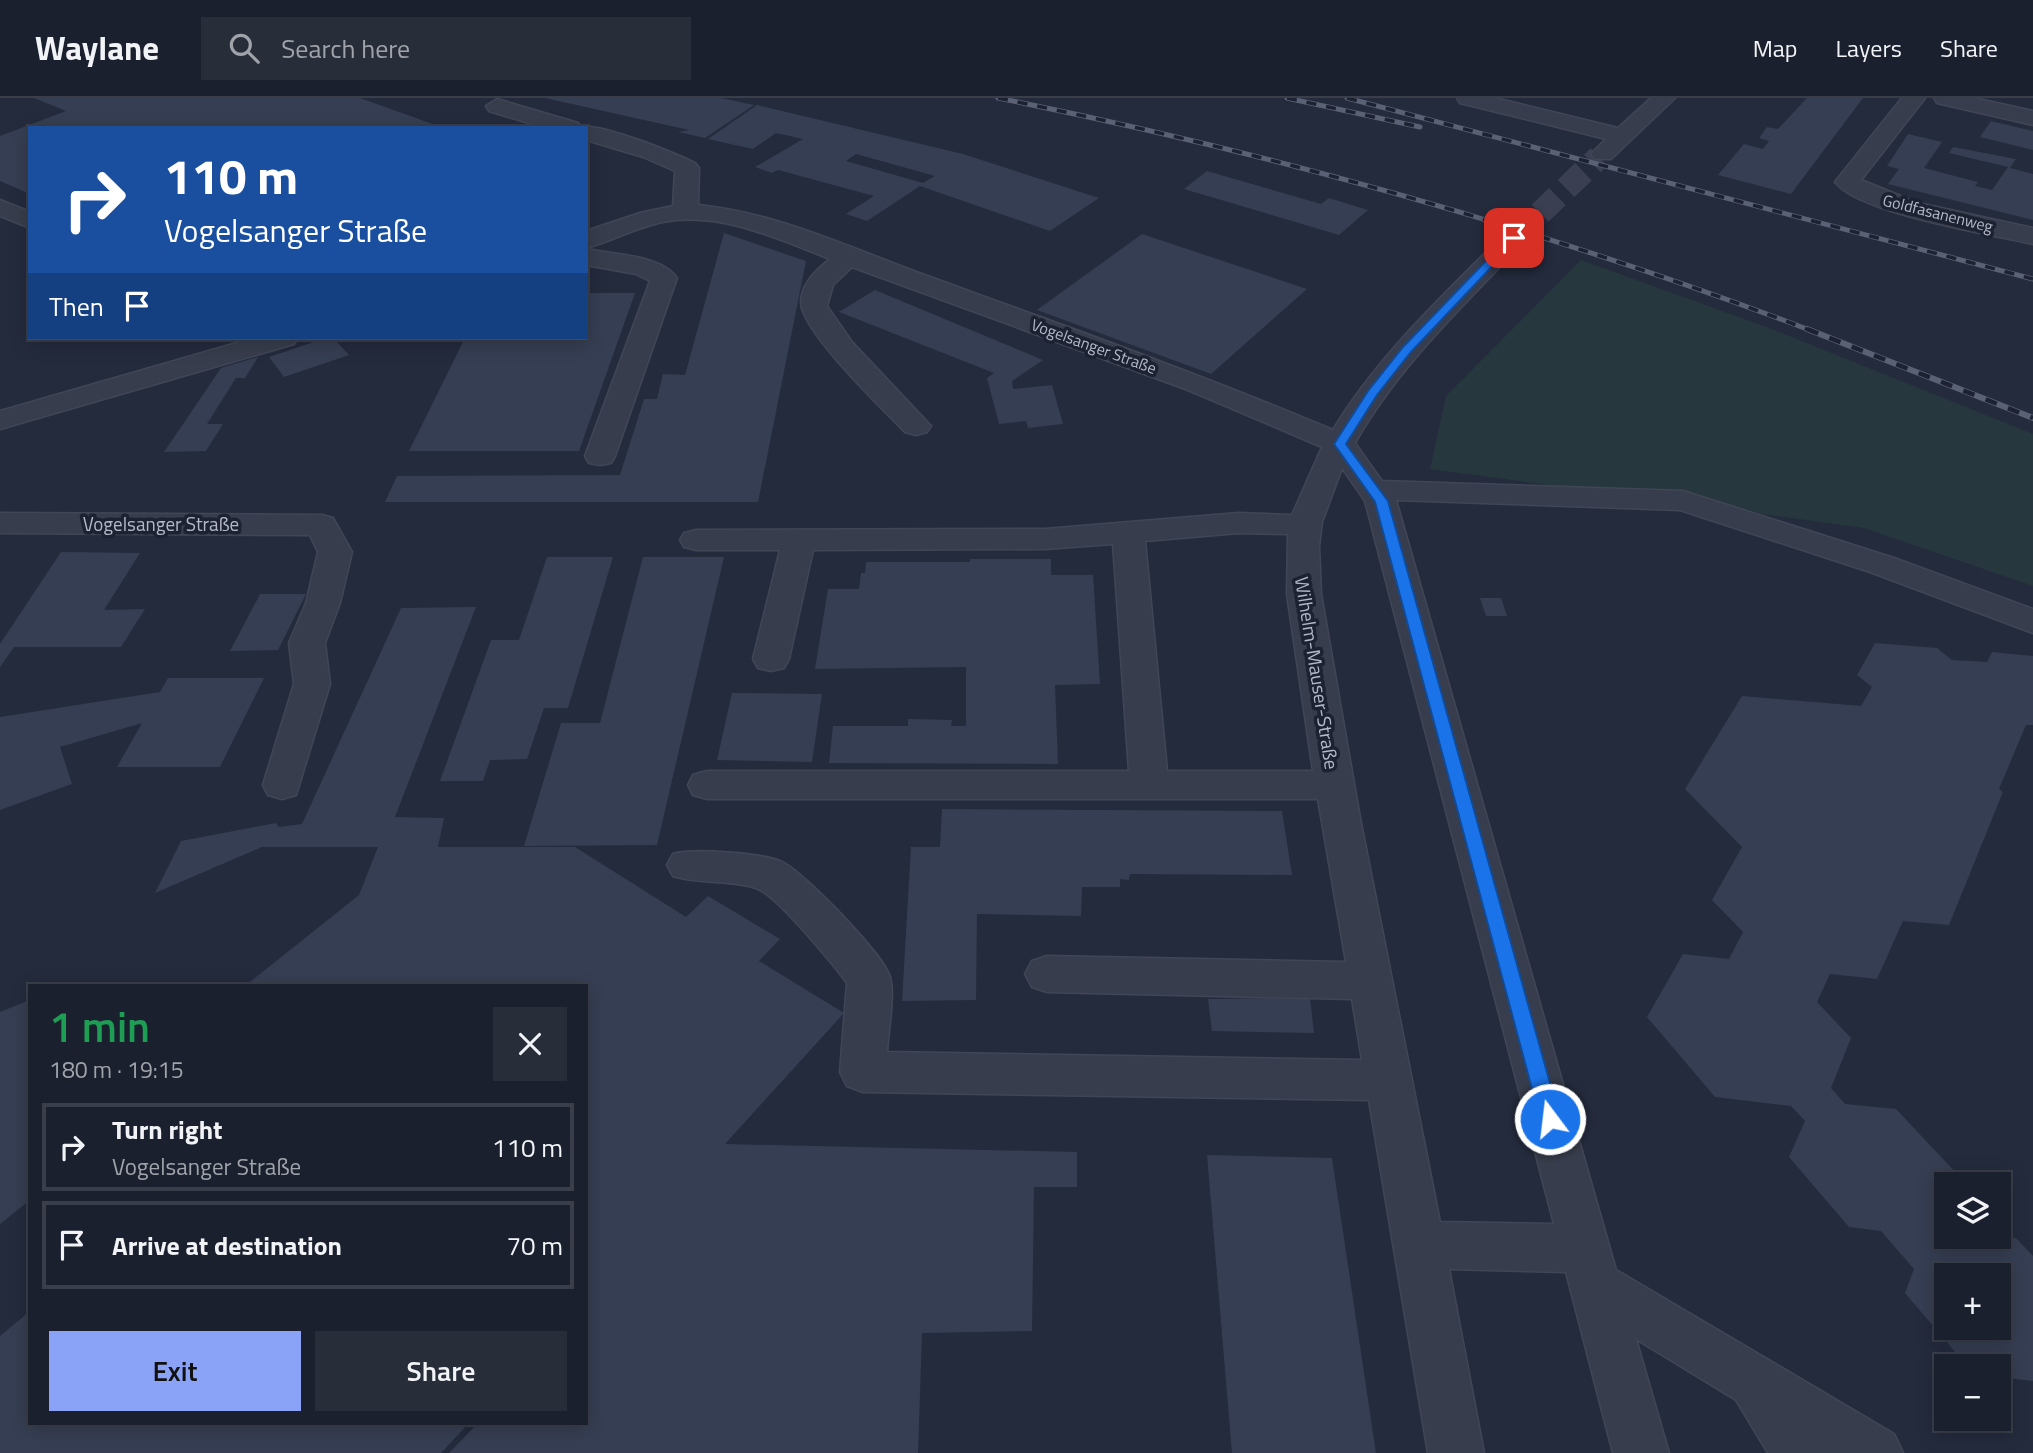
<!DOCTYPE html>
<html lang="en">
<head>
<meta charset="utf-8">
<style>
	:root { --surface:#1b202e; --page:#282d3a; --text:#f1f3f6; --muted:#a0a3aa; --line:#393e4a; --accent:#8ba3f6 }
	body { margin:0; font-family:"Titillium Web",sans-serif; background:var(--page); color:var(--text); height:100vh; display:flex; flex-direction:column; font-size:26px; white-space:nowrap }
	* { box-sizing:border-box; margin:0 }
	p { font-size:23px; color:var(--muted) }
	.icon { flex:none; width:38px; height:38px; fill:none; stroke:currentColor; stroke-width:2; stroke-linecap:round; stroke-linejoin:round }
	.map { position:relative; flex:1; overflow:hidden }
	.details { position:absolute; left:28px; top:886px; width:560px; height:441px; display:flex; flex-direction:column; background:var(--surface); border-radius:0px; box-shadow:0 4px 18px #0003,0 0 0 2px var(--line) }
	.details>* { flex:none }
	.top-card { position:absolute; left:28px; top:28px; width:560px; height:214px; border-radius:0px; box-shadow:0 4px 18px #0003,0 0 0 2px var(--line); background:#1a4fa0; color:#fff; overflow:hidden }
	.controls { position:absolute; left:1934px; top:1074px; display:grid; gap:14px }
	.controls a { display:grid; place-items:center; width:77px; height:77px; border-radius:0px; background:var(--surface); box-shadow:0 4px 18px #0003,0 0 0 2px var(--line); font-size:35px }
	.pin { position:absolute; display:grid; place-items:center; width:60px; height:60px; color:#fff; margin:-30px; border-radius:14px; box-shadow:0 4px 10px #0006 }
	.me { position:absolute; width:77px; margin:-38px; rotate:345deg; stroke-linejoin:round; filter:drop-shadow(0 0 5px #0008) }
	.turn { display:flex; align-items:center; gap:24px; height:147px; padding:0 21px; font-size:32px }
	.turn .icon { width:91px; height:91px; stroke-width:2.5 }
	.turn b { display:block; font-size:49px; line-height:60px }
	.then { display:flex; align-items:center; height:66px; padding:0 21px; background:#0003; gap:14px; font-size:26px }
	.round { display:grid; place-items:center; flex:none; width:74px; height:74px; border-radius:0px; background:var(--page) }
	.overview { display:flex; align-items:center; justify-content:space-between; height:119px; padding:0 21px }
	h1 { font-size:42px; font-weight:600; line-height:52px; color:#1e9e55 }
	.action { display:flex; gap:14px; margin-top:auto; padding:14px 21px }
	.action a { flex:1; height:80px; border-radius:0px; background:var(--accent); color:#111; font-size:28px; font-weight:600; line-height:80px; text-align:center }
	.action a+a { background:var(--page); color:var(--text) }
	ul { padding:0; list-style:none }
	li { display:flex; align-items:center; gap:21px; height:88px; margin:0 14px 10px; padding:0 7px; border:4px solid var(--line); border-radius:0px }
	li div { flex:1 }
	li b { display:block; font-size:26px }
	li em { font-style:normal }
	header { display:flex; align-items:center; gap:42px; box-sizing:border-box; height:98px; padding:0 35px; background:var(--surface); border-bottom:2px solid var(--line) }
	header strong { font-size:33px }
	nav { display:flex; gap:38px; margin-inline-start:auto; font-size:24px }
	.search { width:490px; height:63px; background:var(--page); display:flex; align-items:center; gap:18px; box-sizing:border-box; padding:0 24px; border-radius:0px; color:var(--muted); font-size:26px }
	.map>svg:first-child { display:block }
	.green { fill:#26373e }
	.building { fill:#363e53; fill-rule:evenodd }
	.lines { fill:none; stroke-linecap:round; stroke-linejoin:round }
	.minor-tunnel { stroke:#3a4052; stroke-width:24; stroke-dasharray:24 12; stroke-linecap:butt }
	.minor-casing { stroke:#414656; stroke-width:3 }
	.minor { fill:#383d4d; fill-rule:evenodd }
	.rail-far1-casing { stroke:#5a6174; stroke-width:5 }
	.rail-casing { stroke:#5a6174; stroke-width:6 }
	.rail-far1 { stroke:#1d2232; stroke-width:3.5; stroke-dasharray:10; stroke-linecap:butt }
	.rail { stroke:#1d2232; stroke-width:4.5; stroke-dasharray:12; stroke-linecap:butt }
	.route { fill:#1a73e8; stroke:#114b97; stroke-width:2 }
	.labels { text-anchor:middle; stroke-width:7; stroke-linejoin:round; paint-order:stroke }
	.far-street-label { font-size:16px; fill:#b4b8c8; stroke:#1d2232 }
	.street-label { font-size:19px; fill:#b4b8c8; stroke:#1d2232 }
</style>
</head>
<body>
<header>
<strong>Waylane</strong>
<div class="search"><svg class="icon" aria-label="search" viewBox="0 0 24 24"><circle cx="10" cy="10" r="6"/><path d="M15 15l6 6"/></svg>Search here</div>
<nav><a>Map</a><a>Layers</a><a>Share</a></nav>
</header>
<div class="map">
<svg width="2033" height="1355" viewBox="0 0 2033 1355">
	<rect width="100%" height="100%" fill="#242b3d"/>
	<polygon class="green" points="1581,162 1769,230 2033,336 2033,488 1864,430 1430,371 1446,298"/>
	<g class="building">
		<polygon points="34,0 360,0 441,29 30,30 30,96 0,83 0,38 66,13"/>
		<polygon points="545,0 721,0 754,7 705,40 678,34 689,32"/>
		<polygon points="1807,0 1863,0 1791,96 1718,77 1744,46 1763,51 1769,43 1759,40 1767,29 1778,31"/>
		<path d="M 757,7 L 963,56 L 1099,100 L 1050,133 L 920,88 L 867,123 L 846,116 L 874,98 L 778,72 L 772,75 L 755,69 L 803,41 L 776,35 L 753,51 L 708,41 ZM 856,56 L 935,78 L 923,85 L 846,63 Z"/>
		<polygon points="1991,23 2033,33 2033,52 1980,39"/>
		<polygon points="1908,36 1942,44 1924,70 1978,84 1975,88 1992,92 2008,69 1949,55 1953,49 2016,61 2010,70 2033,76 2033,122 1888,86 1899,71 1887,68"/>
		<polygon points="1207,73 1321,106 1329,100 1368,112 1339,137 1184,91"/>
		<polygon points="724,135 806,163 758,404 385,404 397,378 620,377 644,301 657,301 663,276 685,277"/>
		<polygon points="1142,136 1307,191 1211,276 1037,212"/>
		<polygon points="875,192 1043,262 1012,283 1013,291 1052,287 1063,326 1028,330 1026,323 999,326 987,280 994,275 839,214"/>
		<polygon points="586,195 635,195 579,353 409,353 465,240 586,240"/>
		<polygon points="326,240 333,240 349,257 284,279 269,259"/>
		<polygon points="258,259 245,280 236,280 207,326 223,326 206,353 164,354 221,270"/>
		<polygon points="61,454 140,455 104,512 145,511 121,549 14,549 0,569 0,546"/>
		<polygon points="547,459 613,459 568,610 544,610 527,661 490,662 483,683 440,683 491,542 519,542"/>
		<polygon points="643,459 724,459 657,747 524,748 561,625 600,625"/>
		<polygon points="970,461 1051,461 1051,477 1093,477 1100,586 1055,587 1058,666 829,665 833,628 908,628 908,621 952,622 951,628 966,628 966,569 815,571 828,491 859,491 861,475 865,475 866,464 970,464"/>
		<polygon points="260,496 306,496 278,552 230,553"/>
		<polygon points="1480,500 1501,500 1507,518 1486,518"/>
		<polygon points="476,509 395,719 444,720 438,749 575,749 686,819 708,798 780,841 759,863 844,915 725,1046 1077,1054 1077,1089 1034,1089 1032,1233 922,1235 918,1355 449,1355 478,1325 586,1325 586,887 246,887 359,797 378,749 262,749 155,795 181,743 276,725 279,729 302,726 401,510"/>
		<path d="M 1875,545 L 1937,550 L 1952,562 L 1987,564 L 1992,554 L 2033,558 L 2033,627 L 2026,627 L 1999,691 L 2003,694 L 1949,827 L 1903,823 L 1877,881 L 1830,876 L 1817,904 L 1851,940 L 1831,990 L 1845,1006 L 1896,1011 L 1959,1078 L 1956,1087 L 1946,1087 L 1946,1139 L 2016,1140 L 2033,1158 L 2033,1283 L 1998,1279 L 1998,1269 L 1968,1269 L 1905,1195 L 1914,1171 L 1881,1133 L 1849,1129 L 1789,1059 L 1805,1023 L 1791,1008 L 1715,999 L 1647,919 L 1683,856 L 1729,861 L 1743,834 L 1712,802 L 1742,749 L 1685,691 L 1742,598 L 1861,608 L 1872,589 L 1857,577 ZM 1946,1178 L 1998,1178 L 1998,1230 L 1946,1230 Z"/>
		<polygon points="168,580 264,580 220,669 117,669 142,625 60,649 72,686 0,712 0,619 160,594"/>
		<polygon points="732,595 822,596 812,664 717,662"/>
		<polygon points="942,711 1282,713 1292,777 1130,776 1129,782 1120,781 1120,789 1082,789 1081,818 977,816 976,902 902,903 911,749 940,749"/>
		<polygon points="1310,900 1314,935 1212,933 1208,901"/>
		<polygon points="30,902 30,1102 0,1126 0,914"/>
		<polygon points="1207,1057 1332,1060 1376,1355 1232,1355"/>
		<polygon points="30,1213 30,1325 469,1325 441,1355 0,1355 0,1238"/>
	</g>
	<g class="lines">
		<polyline class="minor-tunnel" points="1514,140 1599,59"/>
		<defs>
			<g id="minor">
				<polygon points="1457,0 1495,0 1618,30 1651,0 1675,0 1611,61 1595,61 1591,56 1606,41 1460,5"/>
				<path d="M 1902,0 L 1925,0 L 1861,82 L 1918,105 L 2033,130 L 2033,146 C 1993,137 1857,115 1835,84 L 1839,79 Z"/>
				<polygon points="1934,0 1974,0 2033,13 2033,27 1937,5"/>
				<path d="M 497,1 L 578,25 L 581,29 C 602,25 674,55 695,65 L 699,70 L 698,107 C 779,115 855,152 930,179 C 1065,228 1200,276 1333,332 C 1378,257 1444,197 1505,135 L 1523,135 L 1527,140 L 1523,145 C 1463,208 1398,269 1355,345 L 1382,383 L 1683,393 L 1894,460 L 2033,511 L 2033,535 L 1870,474 L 1680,412 L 1396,402 L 1616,1172 L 1894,1336 L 1903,1355 L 1768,1355 L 1736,1302 L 1636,1241 L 1669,1355 L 1613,1355 L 1566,1174 L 1449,1171 L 1484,1355 L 1428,1355 L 1369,1002 L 863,994 L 847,988 L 840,974 L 847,885 C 833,866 777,798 758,791 C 738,782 698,786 673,778 L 667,767 L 673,756 C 691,750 767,755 784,765 C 806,777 883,856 890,879 C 895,896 888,936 887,954 L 1362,962 L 1352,901 L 1047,894 L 1032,889 L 1025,876 L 1032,863 L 1047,858 L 1346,864 L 1318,701 L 707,701 L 693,697 L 688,687 L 693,677 L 707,673 L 1129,673 L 1113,446 L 1045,451 L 813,452 L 789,561 L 784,570 L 771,573 L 758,570 L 753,561 L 780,452 L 696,452 L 684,449 L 680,442 L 684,435 L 696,432 L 1045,431 L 1239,415 L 1292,417 L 1322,349 L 1188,292 L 852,169 L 833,187 L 827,208 L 852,244 L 931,328 L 927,334 L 916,337 L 905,334 C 883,311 801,233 801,204 C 801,186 817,171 830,161 C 778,141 720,113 663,124 C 637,129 612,143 586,150 L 586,133 L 640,115 L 673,108 L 675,73 L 643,59 L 586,42 L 586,30 L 545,30 L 489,13 L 486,8 ZM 1342,370 L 1365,403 L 1554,1126 L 1440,1124 L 1360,720 L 1321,496 L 1319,448 L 1322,424 ZM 1239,435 L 1288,436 L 1287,496 L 1313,673 L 1167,673 L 1145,443 Z"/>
				<polygon points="0,102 30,114 30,130 0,118"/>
				<path d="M 586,151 C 612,156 661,157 677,180 L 615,358 L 611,365 L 600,367 L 589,365 L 585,358 L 650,183 L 636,176 L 586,167 Z"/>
				<polygon points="254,240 298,240 294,246 0,331 0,313"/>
				<polygon points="0,415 322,417 333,420 352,454 340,505 325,545 330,586 296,697 282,701 268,697 263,687 294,586 289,545 306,505 318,454 310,437 0,435"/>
			</g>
		</defs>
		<use href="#minor" class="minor-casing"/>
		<use href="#minor" class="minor"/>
		<defs>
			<g id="rail-far1">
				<path d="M 998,0 C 1276,56 1547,132 1812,233"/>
				<polyline points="1287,0 1420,29"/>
				<polyline points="1347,0 2033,181"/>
			</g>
			<polyline id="rail" points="1807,231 2033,320"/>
		</defs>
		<use href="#rail-far1" class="rail-far1-casing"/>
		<use href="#rail" class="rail-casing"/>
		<use href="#rail-far1" class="rail-far1"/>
		<use href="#rail" class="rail"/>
	</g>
	<polygon class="route" points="1510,138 1519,140 1411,254 1377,297 1346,346 1388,403 1560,1021 1557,1027 1550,1030 1543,1027 1540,1021 1375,404 1334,346 1368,293 1403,249"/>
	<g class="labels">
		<g class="far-street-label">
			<text transform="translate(1938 115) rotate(14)" y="6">Goldfasanenweg</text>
			<text transform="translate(1094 248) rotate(20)" y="6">Vogelsanger Straße</text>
		</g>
		<g class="street-label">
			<text x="161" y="433">Vogelsanger Straße</text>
			<text transform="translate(1317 575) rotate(81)" y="7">Wilhelm-Mauser-Straße</text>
		</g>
	</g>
</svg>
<div class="controls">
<a><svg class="icon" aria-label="layers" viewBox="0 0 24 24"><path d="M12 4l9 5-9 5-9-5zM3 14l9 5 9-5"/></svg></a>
<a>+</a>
<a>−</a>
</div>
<div class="pin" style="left:1514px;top:140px;background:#d93025"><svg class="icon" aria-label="arrive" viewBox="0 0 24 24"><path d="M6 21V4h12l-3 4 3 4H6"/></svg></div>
<svg class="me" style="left:1550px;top:1021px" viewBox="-20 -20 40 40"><circle r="17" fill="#1a73e8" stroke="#fff" stroke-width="3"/><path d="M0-11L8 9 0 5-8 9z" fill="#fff"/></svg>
<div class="top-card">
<div class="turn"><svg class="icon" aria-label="right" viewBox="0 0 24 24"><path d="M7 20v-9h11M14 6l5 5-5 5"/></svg><div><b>110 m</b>Vogelsanger Straße</div></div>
<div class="then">Then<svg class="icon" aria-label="arrive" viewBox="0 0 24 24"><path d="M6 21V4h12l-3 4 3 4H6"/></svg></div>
</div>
<section class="details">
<div class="overview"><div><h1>1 min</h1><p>180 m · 19:15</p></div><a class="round"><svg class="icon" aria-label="close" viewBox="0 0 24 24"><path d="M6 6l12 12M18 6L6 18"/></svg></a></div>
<ul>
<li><svg class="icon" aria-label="right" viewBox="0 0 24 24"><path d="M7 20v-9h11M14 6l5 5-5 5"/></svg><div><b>Turn right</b><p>Vogelsanger Straße</p></div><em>110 m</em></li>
<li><svg class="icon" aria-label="arrive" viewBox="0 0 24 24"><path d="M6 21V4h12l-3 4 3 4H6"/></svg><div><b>Arrive at destination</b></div><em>70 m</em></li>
</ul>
<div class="action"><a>Exit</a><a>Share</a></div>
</section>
</div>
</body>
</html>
